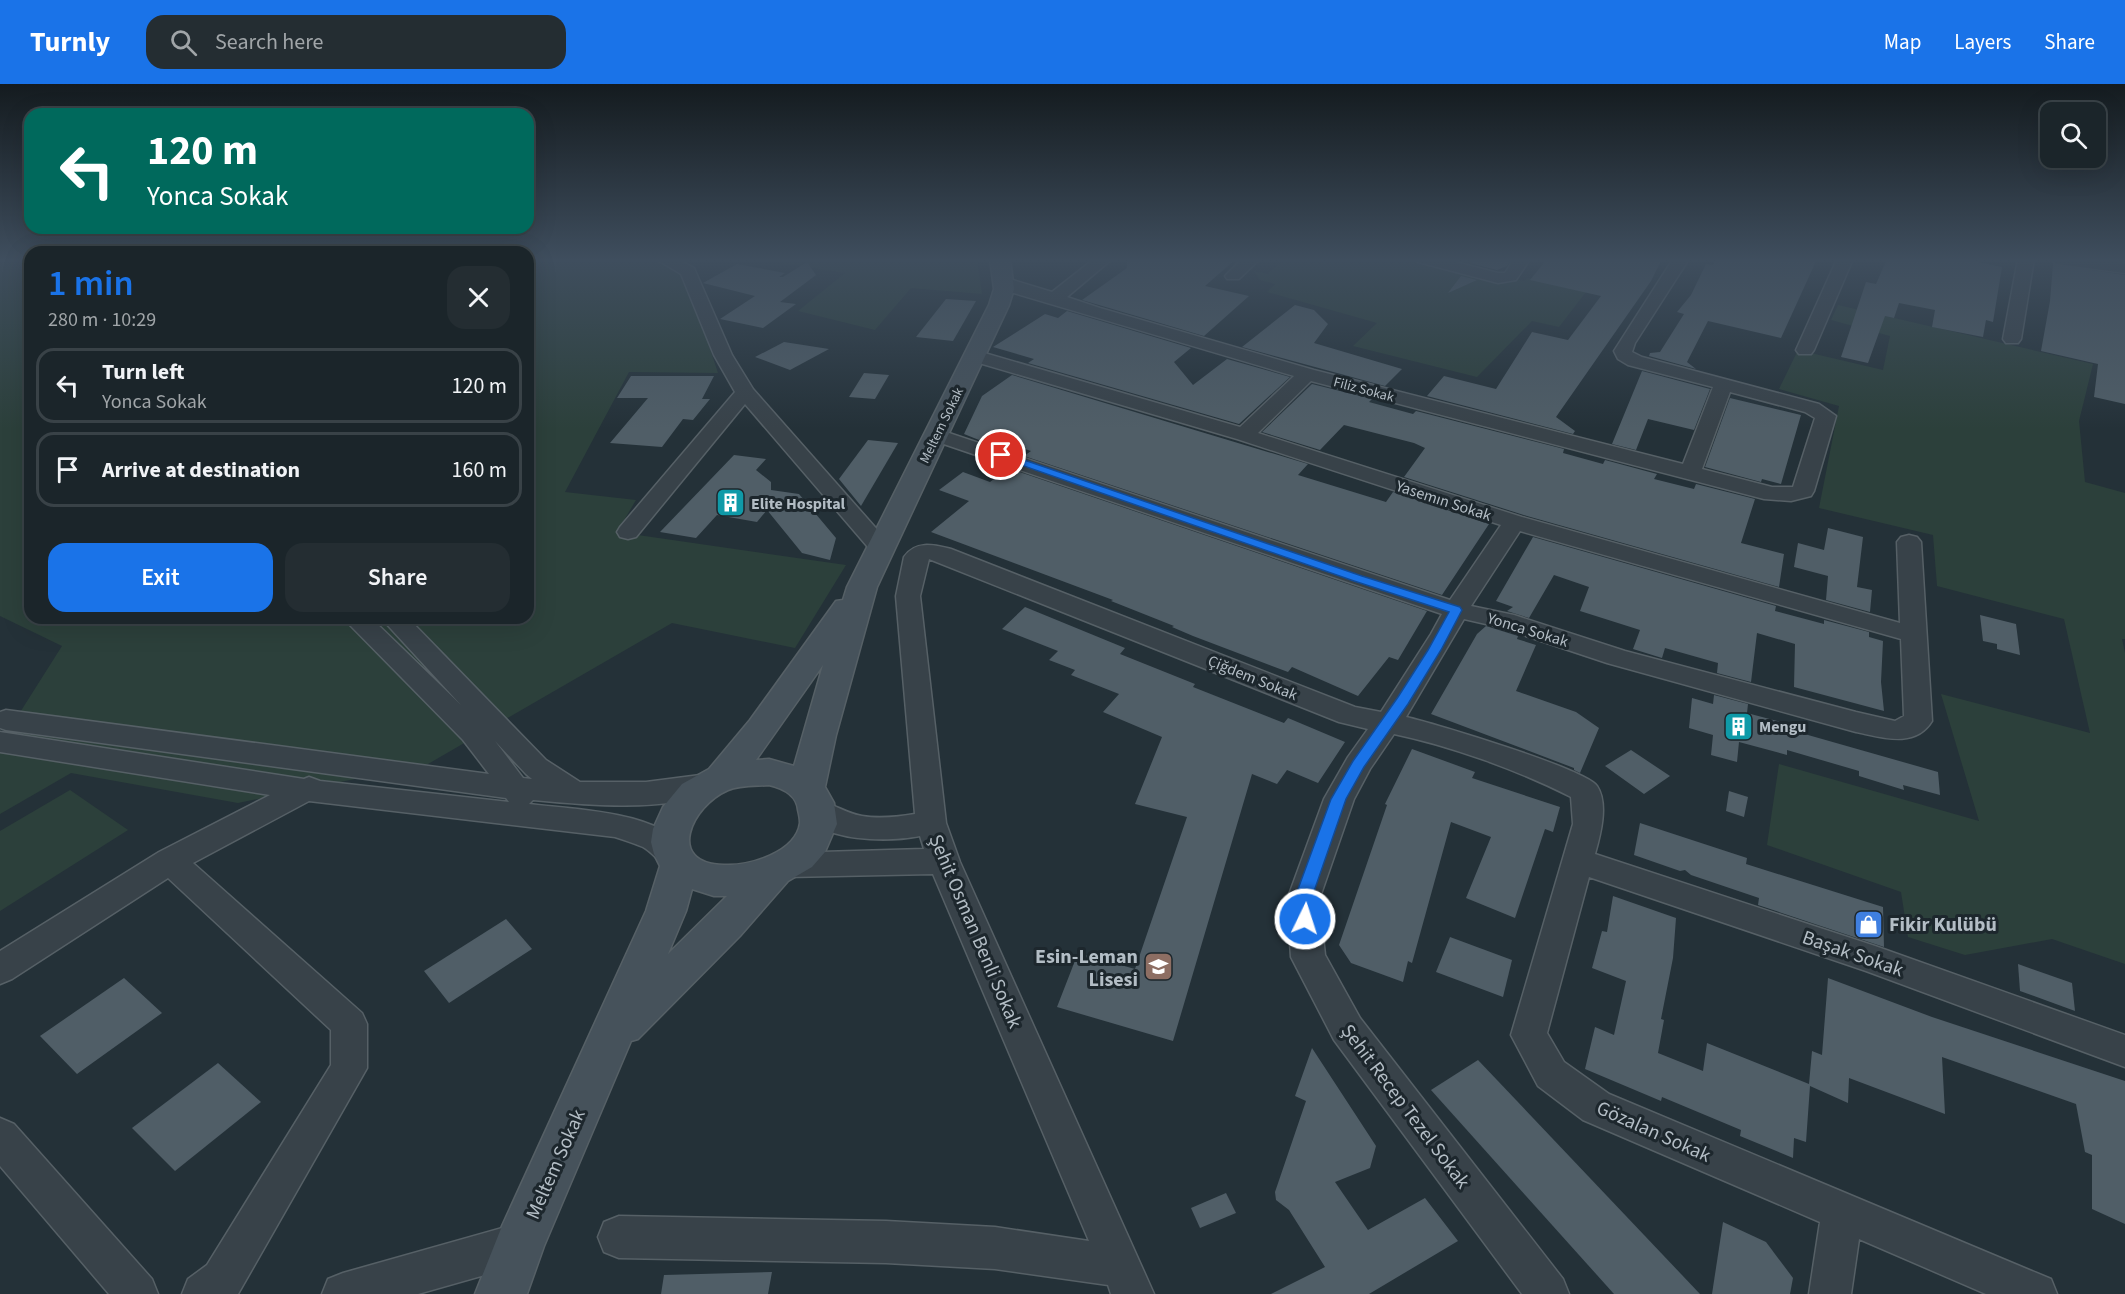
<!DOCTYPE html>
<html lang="en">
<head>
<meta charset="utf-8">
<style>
	:root { --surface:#1b252a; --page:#242d32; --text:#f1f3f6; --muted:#a0a5a8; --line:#394247; --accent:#1a73e8 }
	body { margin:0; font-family:"Source Sans 3",sans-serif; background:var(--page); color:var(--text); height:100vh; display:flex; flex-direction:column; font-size:22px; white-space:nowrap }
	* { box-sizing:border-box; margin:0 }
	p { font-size:20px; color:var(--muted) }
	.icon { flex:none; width:33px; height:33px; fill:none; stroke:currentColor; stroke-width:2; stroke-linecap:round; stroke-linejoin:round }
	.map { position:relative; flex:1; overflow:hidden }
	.drawer { position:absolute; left:24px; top:162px; width:510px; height:378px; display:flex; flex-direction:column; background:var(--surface); border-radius:18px; box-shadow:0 6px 24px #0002,0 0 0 2px var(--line) }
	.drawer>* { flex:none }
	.top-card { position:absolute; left:24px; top:24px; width:510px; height:126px; border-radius:18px; box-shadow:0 6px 24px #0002,0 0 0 2px var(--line); background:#00695c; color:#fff; overflow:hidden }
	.fabs { position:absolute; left:2040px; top:18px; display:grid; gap:12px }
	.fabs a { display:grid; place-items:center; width:66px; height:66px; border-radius:12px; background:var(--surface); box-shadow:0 6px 24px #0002,0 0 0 2px var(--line); font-size:30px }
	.pin { position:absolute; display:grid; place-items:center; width:51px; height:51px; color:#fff; margin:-26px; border:3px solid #fff; border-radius:50%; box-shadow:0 2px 6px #0007 }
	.me { position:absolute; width:66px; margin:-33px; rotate:4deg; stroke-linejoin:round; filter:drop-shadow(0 0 4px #0008) }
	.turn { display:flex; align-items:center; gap:21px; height:126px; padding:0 24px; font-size:27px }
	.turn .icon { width:78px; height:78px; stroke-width:2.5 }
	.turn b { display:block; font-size:42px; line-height:51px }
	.round { display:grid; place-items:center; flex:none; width:63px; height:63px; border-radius:18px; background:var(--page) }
	.overview { display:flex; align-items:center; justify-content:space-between; height:102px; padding:0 24px }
	h1 { font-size:36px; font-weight:600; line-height:45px; color:var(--accent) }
	.primary-button { display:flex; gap:12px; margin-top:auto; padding:12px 24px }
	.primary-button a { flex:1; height:69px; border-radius:18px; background:var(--accent); color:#fff; font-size:24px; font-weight:600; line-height:69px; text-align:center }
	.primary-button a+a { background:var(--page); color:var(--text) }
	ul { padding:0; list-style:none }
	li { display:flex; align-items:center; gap:18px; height:75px; margin:0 12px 9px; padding:0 12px; border:3px solid var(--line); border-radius:18px }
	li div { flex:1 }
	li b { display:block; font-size:22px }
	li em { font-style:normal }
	header { display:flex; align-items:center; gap:36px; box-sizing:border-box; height:84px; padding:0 30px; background:var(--accent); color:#fff }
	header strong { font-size:28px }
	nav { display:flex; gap:33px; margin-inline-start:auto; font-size:21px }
	.search { width:420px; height:54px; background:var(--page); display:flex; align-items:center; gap:15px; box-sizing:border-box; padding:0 21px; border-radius:18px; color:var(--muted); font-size:22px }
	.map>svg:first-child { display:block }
	.green { fill:#2c403b }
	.building { fill:#505e67 }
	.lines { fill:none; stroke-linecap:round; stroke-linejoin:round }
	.minor-casing { stroke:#566066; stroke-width:3 }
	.secondary-casing { stroke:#566066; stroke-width:3 }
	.minor { fill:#384249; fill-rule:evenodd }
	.secondary { fill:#46525b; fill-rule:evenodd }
	.route { fill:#1a73e8; stroke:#114b97; stroke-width:1.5 }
	.labels { text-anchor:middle; stroke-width:6; stroke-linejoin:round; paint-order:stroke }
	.far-street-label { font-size:14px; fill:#b3bdc5; stroke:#1d272d }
	.street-label { font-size:16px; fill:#b3bdc5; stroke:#1d272d }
	.poi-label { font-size:16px; font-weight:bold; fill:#b3bdc5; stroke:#1d272d; text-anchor:start }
	.near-poi-label { font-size:20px; font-weight:bold; fill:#b3bdc5; stroke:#1d272d; text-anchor:start }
	.near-street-label { font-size:20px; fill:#b3bdc5; stroke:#1d272d }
</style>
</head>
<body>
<header>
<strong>Turnly</strong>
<div class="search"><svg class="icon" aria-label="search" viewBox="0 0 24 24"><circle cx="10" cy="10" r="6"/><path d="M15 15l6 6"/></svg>Search here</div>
<nav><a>Map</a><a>Layers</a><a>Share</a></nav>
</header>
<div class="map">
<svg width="2125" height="1210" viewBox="0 0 2125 1210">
	<rect width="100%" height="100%" fill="#243138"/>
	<g class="green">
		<polygon points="0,175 30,175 30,534 528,534 528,175 680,175 718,289 629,288 565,408 636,416 617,448 846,481 795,564 672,539 428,680 238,719 71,689 0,730 0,660 62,562 0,532"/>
		<polygon points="753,175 977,175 982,210 911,204 875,246 798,227 845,189"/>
		<polygon points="1283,175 1327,177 1329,175 1430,175 1524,197 1528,194 1586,208 1559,243 1532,237 1477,293 1353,262 1377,239 1267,208 1275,200 1260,196 1254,187 1268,190"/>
		<polygon points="1838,221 2093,280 2079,337 2085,398 2125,409 2125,555 2122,555 2125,569 2125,880 2052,855 1965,871 1908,853 1901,808 1767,761 1779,680 1979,737 1941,610 2090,649 2064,535 1937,502 1933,451 1819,424 1839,322 1779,305 1798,266 1883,286 1890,252 1831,236"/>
		<polygon points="70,706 128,746 0,827 0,747"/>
	</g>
	<g class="building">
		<polygon points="1127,175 1236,175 1205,202 1249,212 1204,252 1082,216 1127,184"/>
		<polygon points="1472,175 1511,175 1507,182 1497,186 1470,179"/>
		<polygon points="1547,175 1662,175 1651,197 1556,333 1575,347 1573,350 1427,312 1444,292 1496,305 1532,248 1568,256 1601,212 1530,196"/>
		<polygon points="1716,175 1817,175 1781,254 1708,237 1687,278 1696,285 1649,272 1650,269 1660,268 1684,230 1677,228 1691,211 1706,180 1713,181"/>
		<polygon points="1887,175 1964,175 2002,183 1993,238 1986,236 1983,253 1932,243 1935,226 1899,219 1894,234 1885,232 1868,279 1841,273 1866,198 1876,200"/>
		<polygon points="807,178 816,191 780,218 796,220 763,244 720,235 755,212 703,199 737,180 785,189 779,193 783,193"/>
		<polygon points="2053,180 2125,191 2125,320 2094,313 2098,280 2041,267 2050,217"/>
		<polygon points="1461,192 1477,196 1448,209"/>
		<polygon points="946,215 976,217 953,257 916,253"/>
		<polygon points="1295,221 1314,226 1328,240 1314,259 1402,285 1385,302 1242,263"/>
		<polygon points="1067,227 1191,264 1174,278 1193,301 1227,275 1290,293 1239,340 1028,279 1034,275 993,263 1045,230 1058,234"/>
		<polygon points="784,258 829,265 790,286 755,273"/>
		<polygon points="1642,287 1710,305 1694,346 1648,335 1636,366 1612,360"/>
		<polygon points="864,289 889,291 875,315 849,313"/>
		<polygon points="1012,291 1308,380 1298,391 1386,418 1393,408 1489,440 1442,511 1024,372 1031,367 985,352 979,356 964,350 982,312"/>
		<polygon points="631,292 714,292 702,315 710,315 693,336 683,335 662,363 610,359 648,314 617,314"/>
		<polygon points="1312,300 1372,315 1369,318 1413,330 1416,327 1564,365 1563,369 1603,380 1605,376 1657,390 1654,395 1694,405 1696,400 1755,415 1741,459 1784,470 1779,503 1527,432 1404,393 1425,364 1414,359 1344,341 1320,366 1262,348"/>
		<polygon points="1730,314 1801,331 1781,400 1762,395 1761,398 1705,383"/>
		<polygon points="868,356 898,359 861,422 839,395"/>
		<polygon points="734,371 766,375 756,386 771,398 771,406 799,410 836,454 830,476 802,469 767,426 757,438 717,431 696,454 660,448"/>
		<polygon points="1008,384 1427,527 1398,576 1389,573 1358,612 1292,583 1288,588 1193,552 1172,543 1174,542 1111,517 1113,516 931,448 969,417 939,406 963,388 990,398"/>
		<polygon points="1828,444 1863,453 1857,503 1872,506 1870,528 1826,516 1828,492 1794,483 1798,459 1824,466"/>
		<polygon points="1533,453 1776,522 1775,527 1824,540 1824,536 1869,548 1869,553 1883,557 1881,598 1884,627 1794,603 1795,560 1757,549 1751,598 1717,589 1718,579 1665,564 1662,574 1633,565 1640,546 1580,527 1589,503 1554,491 1529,534 1507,527 1513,523 1496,517"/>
		<polygon points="1025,523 1125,564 1120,570 1195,600 1193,603 1284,639 1288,634 1345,658 1318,699 1287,686 1277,700 1252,690 1173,957 1057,923 1078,869 1135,885 1187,733 1135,720 1162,653 1103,628 1119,610 1071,591 1075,586 1049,576 1058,567 1002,545"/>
		<polygon points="1980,531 2016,540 2020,571 1997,565 1997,560 1983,557"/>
		<polygon points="1486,542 1518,552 1517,555 1536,561 1516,607 1576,628 1599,644 1580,689 1574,686 1574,684 1431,630 1477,550"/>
		<polygon points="1714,611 1748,620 1747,629 1788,640 1787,645 1938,688 1940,711 1903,701 1904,706 1859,692 1859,687 1787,666 1787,671 1739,658 1737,678 1711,671 1713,651 1689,644 1692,614 1713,620"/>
		<polygon points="1412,665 1475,688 1472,694 1560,723 1553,748 1545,745 1515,834 1466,814 1491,753 1451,738 1412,879 1408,877 1403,898 1351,879 1339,861 1387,721 1385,720"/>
		<polygon points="1631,666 1670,692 1644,710 1605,682"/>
		<polygon points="1729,707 1748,713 1744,733 1726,727"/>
		<polygon points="1640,739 1747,774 1746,780 1883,823 1884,863 1758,821 1759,814 1691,791 1685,786 1680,787 1634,771"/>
		<polygon points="1613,812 1676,834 1673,874 1661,935 1664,936 1658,969 1703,987 1707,959 1809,1000 1812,967 1822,971 1828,894 1932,933 2125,997 2125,1140 2092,1125 2092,1071 2085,1068 2076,1020 1942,973 1945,1030 1849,994 1848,1019 1810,1002 1806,1058 1794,1054 1793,1074 1740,1052 1741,1046 1662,1013 1661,1017 1585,985 1595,943 1614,951 1626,897 1592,884 1602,847 1607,848"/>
		<polygon points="506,835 532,865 449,919 424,887"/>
		<polygon points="1450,853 1512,876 1503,913 1436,888"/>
		<polygon points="2018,880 2072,899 2075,927 2020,907"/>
		<polygon points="124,894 162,929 77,990 40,952"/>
		<polygon points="1312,964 1376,1062 1370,1084 1335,1098 1368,1146 1425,1114 1458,1157 1369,1210 1271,1210 1325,1183 1289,1126 1276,1116 1275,1108 1306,1017 1295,1012"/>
		<polygon points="1478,976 1700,1210 1614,1210 1431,1006"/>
		<polygon points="218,979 261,1018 175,1087 132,1044"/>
		<polygon points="1226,1109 1236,1129 1200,1144 1191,1124"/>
		<polygon points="1723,1138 1766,1158 1793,1194 1790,1210 1712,1210"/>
		<polygon points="772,1188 768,1210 661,1210 664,1191"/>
	</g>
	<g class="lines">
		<defs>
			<g id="minor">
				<polygon points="656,175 677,175 694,184 732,271 753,305 889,459 893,464 889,469 881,471 873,469 745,320 636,453 628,455 620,453 617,448 620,443 735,308 714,271 681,190"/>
				<path d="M 1094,175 L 1112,175 L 1067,213 L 1100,224 L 1314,286 L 1683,380 L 1713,303 L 1628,281 L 1618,275 L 1614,267 L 1673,175 L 1689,175 L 1635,259 L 1632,268 L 1642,273 L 1819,320 L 1836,332 L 1814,407 L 1811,412 L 1791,417 L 1764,415 L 1311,297 L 1258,349 L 1522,433 L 1900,539 L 1897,458 L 1901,453 L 1909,451 L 1917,453 L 1921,458 L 1932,637 C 1915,665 1881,653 1856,648 L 1607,579 L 1499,543 L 1464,535 L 1406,633 C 1433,639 1586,685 1597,702 C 1609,720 1600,752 1595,770 L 1875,862 L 2125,951 L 2125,983 L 1866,887 L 1589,793 L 1547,949 L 1564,978 L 1609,1010 L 2051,1195 L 2057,1210 L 1986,1210 L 1859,1155 L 1851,1210 L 1809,1210 L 1820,1138 L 1583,1036 L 1538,1002 L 1511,951 L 1573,740 L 1571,713 C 1518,686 1451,662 1394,650 L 1370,685 L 1354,715 L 1319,816 L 1325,871 L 1360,934 L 1563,1195 L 1569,1210 L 1522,1210 L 1334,956 L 1291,873 L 1287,816 L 1324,715 L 1348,673 L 1368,645 L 1339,638 L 929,475 L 920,512 L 946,739 L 960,778 L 1154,1210 L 1111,1210 L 1108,1201 L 995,1185 L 886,1179 L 619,1174 L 604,1168 L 598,1153 L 604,1138 L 619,1132 L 886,1137 L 995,1143 L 1089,1157 L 933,790 L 787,793 L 776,790 L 771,781 L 776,772 L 787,769 L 924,765 L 920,752 C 889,758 820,759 803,727 L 807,719 C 827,713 842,729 862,732 C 880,735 897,733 915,730 L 896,512 L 904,473 C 916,456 934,461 951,465 L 1355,623 L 1381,628 L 1431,550 L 1442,530 L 929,355 L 926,351 L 929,347 L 943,347 L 1450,516 L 1501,441 L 1237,355 L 969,276 L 966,272 L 969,268 L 981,268 L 1240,343 L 1294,292 L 1007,207 L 995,198 L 1003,193 L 1052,208 ZM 1730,308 L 1805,328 L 1815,334 L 1793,403 L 1772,403 L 1702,385 ZM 1520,447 L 1901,555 L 1904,632 L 1895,637 L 1856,628 L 1625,567 L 1514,531 L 1471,522 Z"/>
				<polygon points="1242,175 1260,175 1239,195 1227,195 1225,192"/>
				<polygon points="1416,175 1444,175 1498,189 1505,189 1514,175 1530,175 1516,196 1498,199 1418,178"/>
				<polygon points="1837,175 1853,175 1814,266 1811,270 1799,270 1796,266"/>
				<polygon points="2018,175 2034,175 2021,255 2018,259 2006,259 2003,255"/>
				<polygon points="2049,175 2096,175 2125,179 2125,189 2057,180"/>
				<path d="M 343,534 L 371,534 L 461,621 L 381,534 L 408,534 L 546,676 L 580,698 L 646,698 L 708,690 L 718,693 L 723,701 L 718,709 C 659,727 594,722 533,716 L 529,720 C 574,726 665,726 689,771 L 684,780 C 660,787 660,773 643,763 C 634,759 624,756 615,753 L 309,717 L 193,779 L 362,929 L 367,940 L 367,984 L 238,1210 L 182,1210 L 188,1195 L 207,1181 L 331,981 L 331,946 L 168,794 L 12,895 L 0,900 L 0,867 L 159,768 L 270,711 L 0,668 L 0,648 L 304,695 L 309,693 L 320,697 L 509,718 L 506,714 L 6,646 L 0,644 L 0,628 L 6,626 L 489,690 L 463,656 ZM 495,657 L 526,690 L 532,695 L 523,694 Z"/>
				<polygon points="0,1034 14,1040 152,1195 158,1210 109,1210 0,1082"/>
				<polygon points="520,1139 535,1145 541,1160 535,1175 520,1181 418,1210 322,1210 328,1195 343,1189"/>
			</g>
			<path id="secondary" d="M 990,175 L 1010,175 L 1014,205 L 1009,221 L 877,503 L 836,651 L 825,703 L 834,719 L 837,740 L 825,768 L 812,783 L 788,797 L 740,852 L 638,955 L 631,957 L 544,1162 L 527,1210 L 475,1210 L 502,1142 L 646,827 L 660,782 L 654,770 L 651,758 L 653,745 L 663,723 L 682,700 L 709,685 L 750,636 L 836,517 L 843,516 L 847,503 L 989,221 L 994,205 ZM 823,581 L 794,682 L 769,675 L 756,676 ZM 769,701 C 782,704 797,711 798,726 C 799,730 800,735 800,739 C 796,769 749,782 724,781 C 665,780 691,722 728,706 C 740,701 756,702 769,701 ZM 692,805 L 714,812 L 727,812 L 668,870 L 686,827 Z"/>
		</defs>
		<use href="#minor" class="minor-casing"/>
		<use href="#secondary" class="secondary-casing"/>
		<use href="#minor" class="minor"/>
		<use href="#secondary" class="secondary"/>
	</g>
	<linearGradient id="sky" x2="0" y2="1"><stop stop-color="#141b1f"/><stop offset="0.51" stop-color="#3f4e5e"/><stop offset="1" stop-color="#3f4e5e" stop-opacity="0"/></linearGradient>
	<rect width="2125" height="345" fill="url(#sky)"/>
	<polygon class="route" points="1001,368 1362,492 1460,523 1462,526 1441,566 1408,620 1364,683 1346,715 1311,816 1313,835 1310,840 1305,842 1299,840 1294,816 1331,715 1353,677 1398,613 1428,566 1449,528 1354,497 998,373 996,371"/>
	<defs>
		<symbol id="building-square" viewBox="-11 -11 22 22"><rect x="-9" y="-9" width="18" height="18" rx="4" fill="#0f9aa8" stroke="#1d272d"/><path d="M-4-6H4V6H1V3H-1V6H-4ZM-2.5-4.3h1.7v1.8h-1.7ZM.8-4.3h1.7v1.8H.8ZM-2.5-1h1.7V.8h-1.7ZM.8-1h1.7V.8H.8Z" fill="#fff"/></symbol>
		<symbol id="shop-square" viewBox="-11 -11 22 22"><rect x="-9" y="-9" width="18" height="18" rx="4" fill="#3f7fe0" stroke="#1d272d"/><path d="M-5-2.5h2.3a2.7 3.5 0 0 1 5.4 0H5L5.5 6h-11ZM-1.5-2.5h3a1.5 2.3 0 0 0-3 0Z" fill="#fff"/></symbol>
		<symbol id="school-square" viewBox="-11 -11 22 22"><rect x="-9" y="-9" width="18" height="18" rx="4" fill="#8d6e63" stroke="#1d272d"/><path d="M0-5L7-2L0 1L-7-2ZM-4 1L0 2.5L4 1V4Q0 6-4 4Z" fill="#fff"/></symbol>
	</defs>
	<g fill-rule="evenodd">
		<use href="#building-square" x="714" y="402" width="33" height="33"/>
		<use href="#building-square" x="1722" y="626" width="33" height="33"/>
		<use href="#shop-square" x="1852" y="824" width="33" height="33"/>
		<use href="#school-square" x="1142" y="866" width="33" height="33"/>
	</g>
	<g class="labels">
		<g class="far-street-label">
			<text transform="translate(1364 305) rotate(15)" y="5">Filiz Sokak</text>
			<text transform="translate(941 341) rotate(-64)" y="5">Meltem Sokak</text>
		</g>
		<g class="street-label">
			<text transform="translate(1444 416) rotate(18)" y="6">Yasemın Sokak</text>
			<text transform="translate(1528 545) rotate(17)" y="6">Yonca Sokak</text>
			<text transform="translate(1253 593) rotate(22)" y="6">Çiğdem Sokak</text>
		</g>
		<g class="poi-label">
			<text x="751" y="425">Elite Hospital</text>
			<text x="1759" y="648">Mengu</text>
		</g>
		<g class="near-poi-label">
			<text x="1889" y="847">Fikir Kulübü</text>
			<text x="1138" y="879" text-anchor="end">Esin-Leman<tspan x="1138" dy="23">Lisesi</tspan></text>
		</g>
		<g class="near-street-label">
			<text transform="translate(976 847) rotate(67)" y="7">Şehit Osman Benli Sokak</text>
			<text transform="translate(1853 869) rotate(19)" y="7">Başak Sokak</text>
			<text transform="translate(1406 1022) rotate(53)" y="7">Şehit Recep Tezel Sokak</text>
			<text transform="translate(1654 1047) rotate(24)" y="7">Gözalan Sokak</text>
			<text transform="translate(555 1080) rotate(-66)" y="7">Meltem Sokak</text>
		</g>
	</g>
</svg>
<div class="fabs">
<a><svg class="icon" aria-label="search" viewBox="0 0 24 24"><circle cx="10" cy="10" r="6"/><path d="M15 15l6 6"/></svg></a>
</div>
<div class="pin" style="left:1001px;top:371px;background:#d93025"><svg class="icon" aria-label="arrive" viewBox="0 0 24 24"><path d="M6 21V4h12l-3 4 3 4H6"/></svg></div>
<svg class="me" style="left:1305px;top:835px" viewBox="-20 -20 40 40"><circle r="17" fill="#1a73e8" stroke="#fff" stroke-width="3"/><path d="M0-11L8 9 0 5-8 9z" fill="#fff"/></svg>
<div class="top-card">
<div class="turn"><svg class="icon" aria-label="left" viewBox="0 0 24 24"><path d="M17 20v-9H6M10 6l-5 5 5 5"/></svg><div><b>120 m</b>Yonca Sokak</div></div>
</div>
<section class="drawer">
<div class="overview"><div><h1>1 min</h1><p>280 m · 10:29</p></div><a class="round"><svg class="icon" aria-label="close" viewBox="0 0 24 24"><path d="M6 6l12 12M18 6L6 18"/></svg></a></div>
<ul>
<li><svg class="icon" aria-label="left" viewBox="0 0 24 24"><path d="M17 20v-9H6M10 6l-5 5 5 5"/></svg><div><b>Turn left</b><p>Yonca Sokak</p></div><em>120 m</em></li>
<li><svg class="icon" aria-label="arrive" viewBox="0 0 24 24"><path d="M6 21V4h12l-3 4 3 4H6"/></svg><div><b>Arrive at destination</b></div><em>160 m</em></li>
</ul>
<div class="primary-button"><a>Exit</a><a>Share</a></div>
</section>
</div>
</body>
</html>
